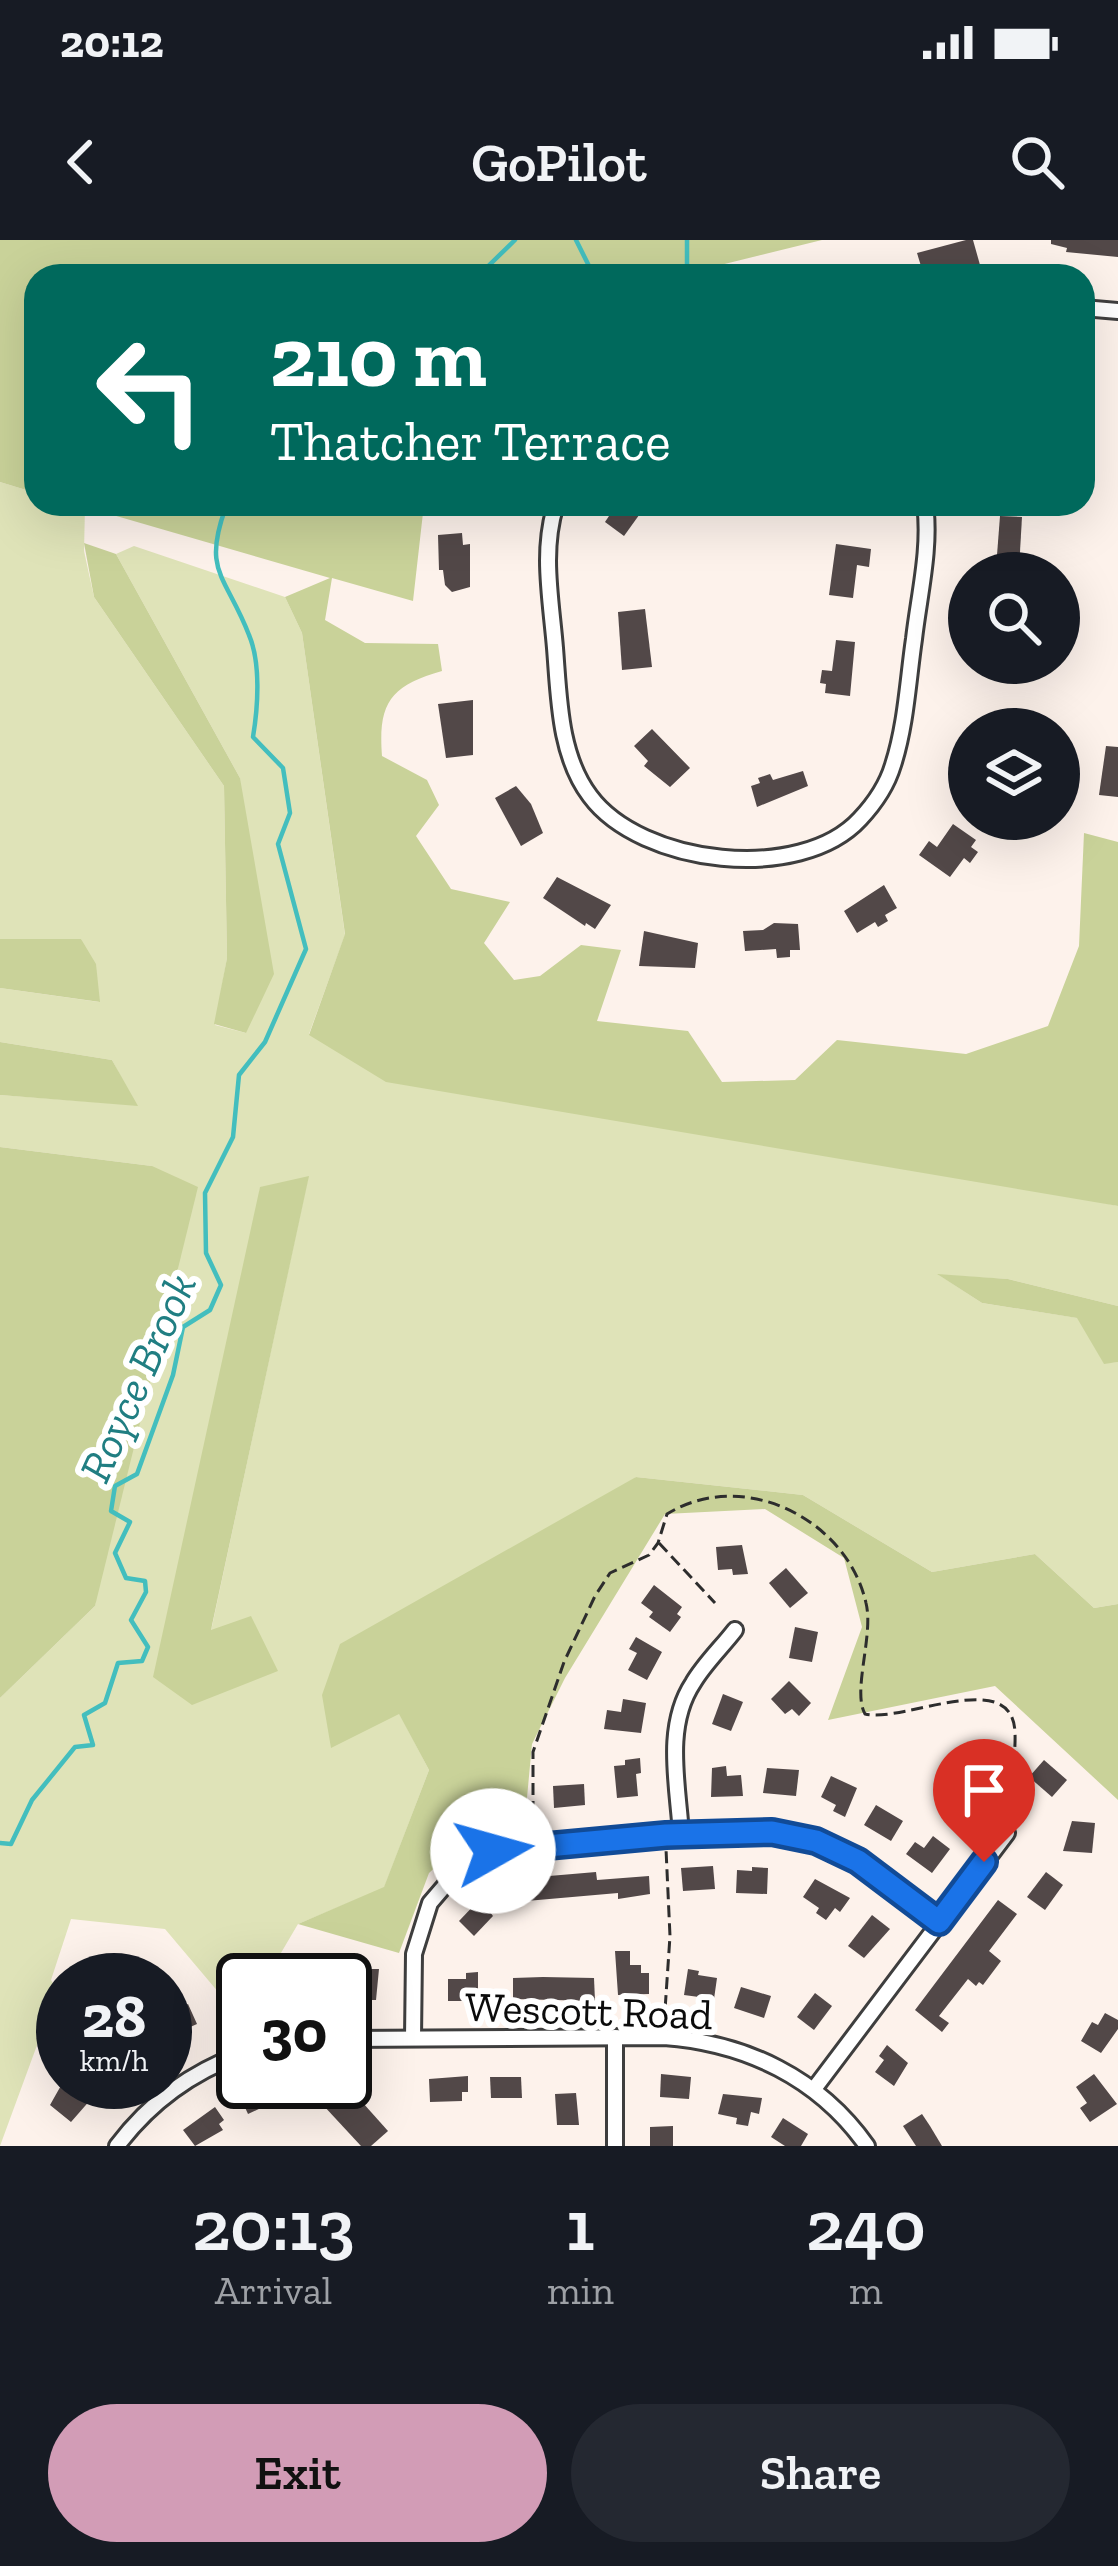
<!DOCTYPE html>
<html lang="en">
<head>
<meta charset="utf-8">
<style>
	:root { --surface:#171b24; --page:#242831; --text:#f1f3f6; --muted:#9ea1a6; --accent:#d29cb6 }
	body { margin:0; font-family:"Zilla Slab",serif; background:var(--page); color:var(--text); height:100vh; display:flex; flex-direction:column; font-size:45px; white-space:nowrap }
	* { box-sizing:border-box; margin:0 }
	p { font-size:39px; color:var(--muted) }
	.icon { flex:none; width:66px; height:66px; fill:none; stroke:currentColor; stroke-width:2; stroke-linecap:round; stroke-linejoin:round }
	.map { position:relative; height:1906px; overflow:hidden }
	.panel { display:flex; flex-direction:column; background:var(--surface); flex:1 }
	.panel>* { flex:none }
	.hud { position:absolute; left:24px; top:24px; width:1071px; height:252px; border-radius:36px; box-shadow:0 12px 48px #0002; background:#00695c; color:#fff; overflow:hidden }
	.buttons { position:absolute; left:948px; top:312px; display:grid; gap:24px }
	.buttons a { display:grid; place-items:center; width:132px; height:132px; border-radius:50%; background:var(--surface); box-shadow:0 12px 48px #0002; font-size:60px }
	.speed { position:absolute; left:36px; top:1713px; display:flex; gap:24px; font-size:60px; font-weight:700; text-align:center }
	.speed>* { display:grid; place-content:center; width:156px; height:156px; border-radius:50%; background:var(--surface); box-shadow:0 12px 48px #0002; line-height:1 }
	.speed small { font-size:30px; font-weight:400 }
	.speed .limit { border:6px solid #111; border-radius:18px; background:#fff; color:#111 }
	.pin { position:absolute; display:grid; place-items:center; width:102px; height:102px; color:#fff; margin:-123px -51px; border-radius:50% 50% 50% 0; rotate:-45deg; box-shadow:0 0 12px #0007 }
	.pin .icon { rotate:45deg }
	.me { position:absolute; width:132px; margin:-66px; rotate:83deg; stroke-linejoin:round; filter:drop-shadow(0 0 9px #0008) }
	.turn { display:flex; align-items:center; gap:42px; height:252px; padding:0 48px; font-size:54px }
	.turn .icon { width:156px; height:156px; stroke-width:2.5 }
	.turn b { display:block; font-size:84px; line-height:102px }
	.eta { display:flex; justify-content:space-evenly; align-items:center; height:204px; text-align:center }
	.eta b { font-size:72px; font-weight:600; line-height:84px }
	.primary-button { display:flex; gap:24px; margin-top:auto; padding:24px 48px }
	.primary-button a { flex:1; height:138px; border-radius:72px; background:var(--accent); color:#111; font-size:48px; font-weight:600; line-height:138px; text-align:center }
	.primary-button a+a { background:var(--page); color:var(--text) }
	.status { display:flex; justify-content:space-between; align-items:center; height:84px; padding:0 60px; background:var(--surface); direction:ltr }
	.status svg { height:33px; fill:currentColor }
	header { display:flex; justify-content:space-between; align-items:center; height:156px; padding:0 48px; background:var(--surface); font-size:54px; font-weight:600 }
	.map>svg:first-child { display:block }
	.green { fill:#dfe3b8; fill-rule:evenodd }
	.forest { fill:#c9d299 }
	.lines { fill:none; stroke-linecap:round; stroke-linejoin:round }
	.stream { stroke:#43bebe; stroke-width:4.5 }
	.building { fill:#524848 }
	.street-casing { stroke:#3e3e3e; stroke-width:20 }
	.path { stroke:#2d2d2d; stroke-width:3; stroke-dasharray:12 6; stroke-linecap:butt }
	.street { stroke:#fff; stroke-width:14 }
	.route-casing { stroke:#114b97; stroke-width:30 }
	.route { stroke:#1a73e8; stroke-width:21 }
	.labels { text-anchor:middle; stroke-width:12; stroke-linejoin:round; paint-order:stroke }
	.street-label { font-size:42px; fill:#0b0b0b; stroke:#fff }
	.water-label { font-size:45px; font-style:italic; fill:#207e82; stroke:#fff }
</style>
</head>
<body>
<div class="status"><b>20:12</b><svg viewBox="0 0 49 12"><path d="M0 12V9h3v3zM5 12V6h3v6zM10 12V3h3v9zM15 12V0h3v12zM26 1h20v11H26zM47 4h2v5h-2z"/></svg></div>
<header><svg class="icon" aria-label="back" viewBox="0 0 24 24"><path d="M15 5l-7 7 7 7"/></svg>GoPilot<svg class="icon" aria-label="search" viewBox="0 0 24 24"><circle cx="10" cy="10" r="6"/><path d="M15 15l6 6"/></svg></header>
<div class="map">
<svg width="1118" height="1906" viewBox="0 0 1118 1906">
	<rect width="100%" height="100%" fill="#fdf2eb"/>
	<path class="green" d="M 0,242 L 36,253 L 36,264 L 85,267 L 84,311 L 94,357 L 224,546 L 227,718 L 215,785 L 246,793 L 240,538 L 116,314 L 134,306 L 285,357 L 302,393 L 345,695 L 309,794 L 1118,966 L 1118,1066 L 1008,1039 L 939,1035 L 982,1063 L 1078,1078 L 1104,1123 L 1118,1122 L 1118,1364 L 1094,1368 L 1035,1314 L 932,1332 L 803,1255 L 636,1237 L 331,1507 L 399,1473 L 429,1530 L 384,1648 L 298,1684 L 265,1740 L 243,1740 L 241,1779 L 165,1689 L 71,1679 L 51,1740 L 63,1759 L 63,1778 L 47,1778 L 0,1906 L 0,1458 L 95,1366 L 152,926 L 0,907 L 0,855 L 136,865 L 112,820 L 0,802 L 0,748 L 99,762 L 81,699 L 0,699 ZM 308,937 L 308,938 L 211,1391 L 260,948 Z"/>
	<g class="forest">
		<polygon points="0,0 822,0 676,36 36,36 36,253 0,242"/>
		<path d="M 75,264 L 424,264 L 413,361 L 332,338 L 325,380 L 365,403 L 438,404 L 442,431 C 390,446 378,463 382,516 L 427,540 L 439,565 L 416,596 L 451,649 L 510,662 L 484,703 L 514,740 L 540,736 L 581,705 L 621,710 L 597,781 L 688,791 L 722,842 L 795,840 L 837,800 L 966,814 L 1048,786 L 1079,706 L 1084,593 L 1118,602 L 1118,966 L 386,842 L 309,795 L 345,694 L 302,393 L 285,357 L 330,338 Z"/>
		<polygon points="84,303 116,314 240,538 274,734 246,793 214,784 227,718 224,546 94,357"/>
		<polygon points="0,699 81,699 96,724 100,762 0,748"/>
		<polygon points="0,802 112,820 138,866 0,855"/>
		<polygon points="0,907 152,926 198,947 95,1366 0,1458"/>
		<polygon points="309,936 211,1390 251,1376 278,1431 192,1465 153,1437 260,947"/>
		<polygon points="937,1034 1008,1039 1118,1066 1118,1122 1104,1124 1077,1078 982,1063"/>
		<polygon points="636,1237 803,1255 932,1332 1035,1314 1094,1368 1118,1364 1118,1560 995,1446 828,1480 862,1387 844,1318 765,1269 665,1274 565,1438 532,1504 524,1590 464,1601 429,1633 399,1713 298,1684 384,1647 429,1530 399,1474 331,1508 322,1455 340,1404"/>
	</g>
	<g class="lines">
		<g class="stream">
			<polyline points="576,0 591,30 638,34 687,27 687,0"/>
			<polyline points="478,36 515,0"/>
			<path d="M 0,1603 L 11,1604 L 32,1560 L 75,1507 L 93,1505 L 84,1475 L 105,1463 L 118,1423 L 142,1421 L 148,1407 L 131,1380 L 146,1352 L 145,1341 L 126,1338 L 115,1313 L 130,1282 L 111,1271 L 115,1246 L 137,1234 L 173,1135 L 183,1087 L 210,1070 L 221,1045 L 206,1013 L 205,953 L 233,897 L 239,835 L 265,802 L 306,709 L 278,604 L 290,573 L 283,528 L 253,497 C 258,467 261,423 249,395 C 226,335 201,332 227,264"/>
		</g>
	</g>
	<g class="building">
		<polygon points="966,0 973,0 980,25 949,36 924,36 917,13"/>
		<polygon points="1051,0 1118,0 1118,17 1066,12 1067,8 1051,4"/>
		<polygon points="617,264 647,264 624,296 605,282"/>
		<polygon points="1000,276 1022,277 1019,329 996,328"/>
		<polygon points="462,293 463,305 470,304 470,347 452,352 445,345 443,330 439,330 438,295"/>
		<polygon points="836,304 871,309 869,327 857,325 853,358 829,355"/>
		<polygon points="645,369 652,427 622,430 618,372"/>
		<polygon points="836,400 855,402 850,456 825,453 826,444 820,443 822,430 832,431"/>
		<polygon points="473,460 473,515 446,518 438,464"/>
		<polygon points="652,489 690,528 670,547 644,526 648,521 634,506"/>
		<polygon points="1106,506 1118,507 1118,557 1099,555"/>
		<polygon points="803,531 808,546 757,567 751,546 760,543 758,538 770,534 773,540"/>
		<polygon points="516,546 531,564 543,593 521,606 495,558"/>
		<polygon points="953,584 976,600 971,607 978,612 970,623 964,618 950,637 919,615 929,601 937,607"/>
		<polygon points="557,637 611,665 595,689 586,683 585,686 543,658"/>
		<polygon points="884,645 897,668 885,675 888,681 878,687 875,682 857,693 844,671"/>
		<polygon points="774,683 798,684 800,710 790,710 790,717 777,718 776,709 745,711 743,691 763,690"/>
		<polygon points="644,691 698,703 695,728 639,726"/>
		<polygon points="742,1305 748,1334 733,1335 732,1329 718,1330 716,1307"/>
		<polygon points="786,1328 808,1353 790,1368 769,1343"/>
		<polygon points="654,1345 682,1367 677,1374 681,1377 670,1392 649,1377 653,1372 641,1363"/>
		<polygon points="795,1387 818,1392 812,1422 789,1418"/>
		<polygon points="636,1397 662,1412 647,1440 628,1430 637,1413 629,1409"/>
		<polygon points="789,1441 811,1463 799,1476 792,1469 785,1474 771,1459"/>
		<polygon points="723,1454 743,1462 731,1491 712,1484"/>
		<polygon points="623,1459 646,1463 641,1493 604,1489 607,1470 621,1472"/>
		<polygon points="974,1510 987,1527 969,1541 972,1546 960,1555 951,1542 956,1538 946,1525 955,1517 959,1522"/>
		<polygon points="640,1518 641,1533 636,1534 638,1556 617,1558 614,1526 625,1525 625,1520"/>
		<polygon points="1044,1520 1067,1540 1052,1557 1029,1537"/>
		<polygon points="726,1526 727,1536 741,1535 743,1556 711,1557 712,1528"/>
		<polygon points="767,1528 799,1530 796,1556 763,1553"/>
		<polygon points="831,1536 857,1548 845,1577 833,1571 836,1565 821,1557"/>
		<polygon points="584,1544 585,1565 554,1568 553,1546"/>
		<polygon points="876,1565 903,1581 891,1601 864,1585"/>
		<polygon points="1072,1581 1095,1583 1092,1613 1063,1611"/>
		<polygon points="933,1596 950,1609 932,1633 906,1614 915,1602 924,1608"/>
		<polygon points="713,1626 715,1649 683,1651 681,1628"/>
		<polygon points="752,1627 768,1628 767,1654 736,1653 737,1630 752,1631"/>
		<polygon points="596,1632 597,1640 649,1636 650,1654 618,1659 618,1653 515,1662 514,1639"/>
		<polygon points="1046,1632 1063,1645 1045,1670 1027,1657"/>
		<polygon points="815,1639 850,1658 840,1672 835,1668 826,1680 816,1673 819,1668 803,1657"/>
		<polygon points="480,1659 493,1676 474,1696 459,1681"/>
		<polygon points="998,1660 1017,1674 989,1711 1001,1721 983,1745 979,1742 976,1746 968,1739 939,1776 949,1783 942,1792 915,1770"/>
		<polygon points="872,1675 890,1689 864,1718 848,1706"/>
		<polygon points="615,1711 630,1711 630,1725 641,1725 641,1733 649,1733 649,1754 618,1755"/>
		<polygon points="356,1729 379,1729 376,1760 356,1760"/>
		<polygon points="688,1729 699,1731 698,1735 717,1738 714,1759 684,1755"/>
		<polygon points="478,1732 478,1761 448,1761 448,1739 466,1739 466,1733"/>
		<polygon points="543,1737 594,1738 595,1761 513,1759 513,1738"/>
		<polygon points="741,1747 771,1756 764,1778 734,1768"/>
		<polygon points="815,1753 832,1766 814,1790 797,1777"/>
		<polygon points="188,1764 197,1784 179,1792 182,1799 168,1805 165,1774"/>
		<polygon points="1105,1773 1118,1780 1118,1789 1101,1813 1081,1801 1092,1782 1098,1785"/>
		<polygon points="887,1805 908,1823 894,1846 875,1832 884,1820 879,1816"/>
		<polygon points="661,1834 691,1837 689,1859 660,1857"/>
		<polygon points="1094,1834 1117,1864 1090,1882 1080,1868 1087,1863 1076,1847"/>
		<polygon points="468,1836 468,1852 462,1852 462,1861 430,1862 429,1839"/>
		<polygon points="490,1837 521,1837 522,1858 491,1858"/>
		<polygon points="63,1842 69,1847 73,1842 90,1842 99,1850 71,1882 50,1865"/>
		<polygon points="267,1842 276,1861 248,1874 239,1854"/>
		<polygon points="346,1844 388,1891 371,1906 361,1906 323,1865"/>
		<polygon points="576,1853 579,1885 557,1885 555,1854"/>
		<polygon points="723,1854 762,1858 759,1874 751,1872 748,1886 736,1884 737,1878 718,1874"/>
		<polygon points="215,1867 224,1880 219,1884 223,1890 195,1906 183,1890"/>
		<polygon points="922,1874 930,1886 942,1906 916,1906 903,1886"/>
		<polygon points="783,1878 808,1894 801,1906 785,1906 771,1897"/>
		<polygon points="673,1886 673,1906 650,1906 650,1887"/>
	</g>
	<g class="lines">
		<defs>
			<g id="street">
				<polyline points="1083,68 1118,71"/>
				<path d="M 556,264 C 541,311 551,359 555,408 C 559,457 559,515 590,556 C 641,625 800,644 860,579 C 875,563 887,545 893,525 C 906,485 908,440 914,399 C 919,355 931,308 925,264"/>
				<path d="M 681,1594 C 678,1545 664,1487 693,1443 C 704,1424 722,1407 735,1390"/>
				<polyline points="413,1798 414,1714 430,1663 460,1628 493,1611 666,1595 772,1592 816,1601 858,1621 939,1682"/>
				<path d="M 345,1799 L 664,1797 C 746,1803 819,1838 867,1906"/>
				<polyline points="814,1849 1007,1593"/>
				<path d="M 117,1906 C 151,1861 191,1833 243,1813"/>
				<polyline points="615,1906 615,1797"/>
			</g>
		</defs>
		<use href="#street" class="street-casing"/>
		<g class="path">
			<polyline points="659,1303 715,1363"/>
			<path d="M 533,1591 L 533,1512 L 564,1422 L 595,1356 L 610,1333 L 649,1315 L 658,1303 L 667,1274 C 743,1227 847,1279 866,1363 C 874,1395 852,1451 865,1474 C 905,1483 1012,1426 1015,1492 C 1016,1520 1009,1549 1008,1577"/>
			<polyline points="664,1785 670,1696 666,1609"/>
		</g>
		<use href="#street" class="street"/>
	</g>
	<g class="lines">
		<defs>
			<polyline id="route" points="493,1611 666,1595 772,1592 816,1601 858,1621 939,1682 984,1622"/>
		</defs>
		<use href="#route" class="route-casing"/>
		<use href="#route" class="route"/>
	</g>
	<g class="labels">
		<g class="street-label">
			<text transform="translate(589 1770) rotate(2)" y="15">Wescott Road</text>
		</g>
		<g class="water-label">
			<text transform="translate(137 1137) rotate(-66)" y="16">Royce Brook</text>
		</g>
	</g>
</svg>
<div class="buttons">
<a><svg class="icon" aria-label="search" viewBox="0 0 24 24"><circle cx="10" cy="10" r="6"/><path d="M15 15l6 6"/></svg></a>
<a><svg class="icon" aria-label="layers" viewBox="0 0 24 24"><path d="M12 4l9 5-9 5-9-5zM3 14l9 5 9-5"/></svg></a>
</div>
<div class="speed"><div>28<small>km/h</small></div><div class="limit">30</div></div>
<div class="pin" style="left:984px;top:1622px;background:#d93025"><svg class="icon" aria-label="arrive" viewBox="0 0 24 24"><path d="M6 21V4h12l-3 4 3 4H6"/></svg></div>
<svg class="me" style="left:493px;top:1611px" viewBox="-20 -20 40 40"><circle r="19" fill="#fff"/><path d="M0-13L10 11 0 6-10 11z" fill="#1a73e8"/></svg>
<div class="hud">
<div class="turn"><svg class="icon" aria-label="left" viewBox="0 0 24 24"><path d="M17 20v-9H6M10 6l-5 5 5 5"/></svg><div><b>210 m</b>Thatcher Terrace</div></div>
</div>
</div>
<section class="panel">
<div class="eta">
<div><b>20:13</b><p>Arrival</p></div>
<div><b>1</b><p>min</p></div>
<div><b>240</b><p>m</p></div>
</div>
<div class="primary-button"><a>Exit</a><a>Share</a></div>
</section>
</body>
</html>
